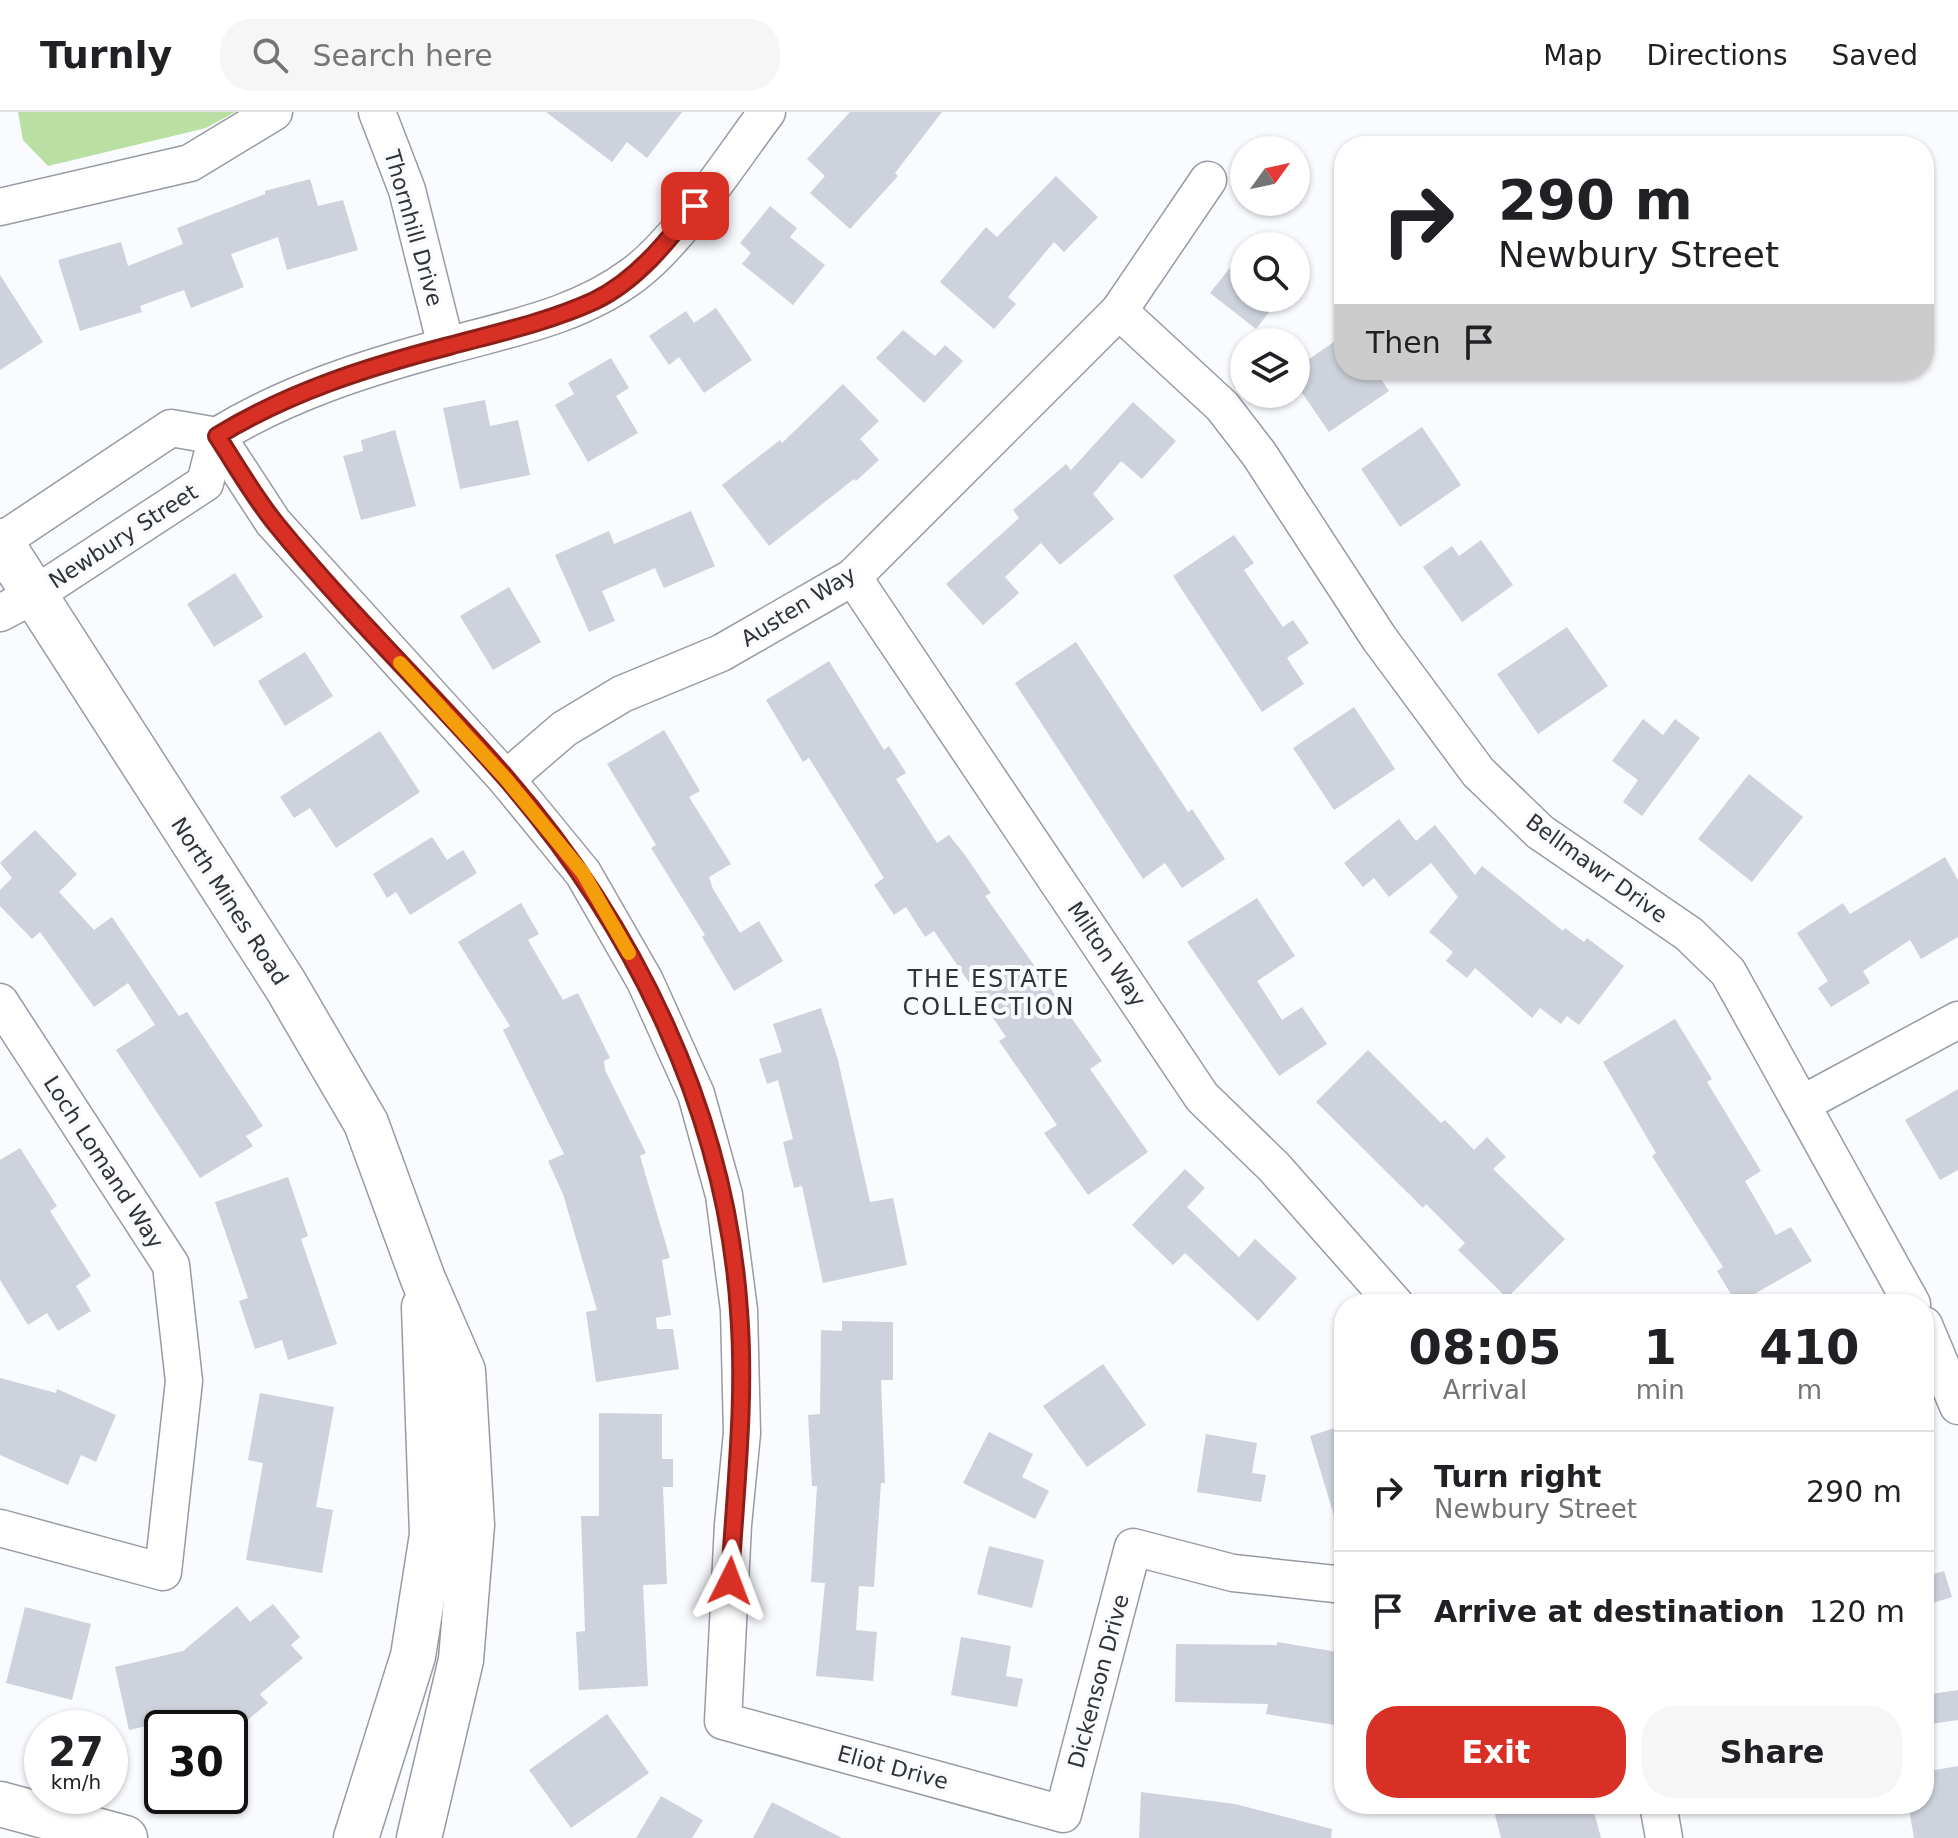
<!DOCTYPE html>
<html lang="en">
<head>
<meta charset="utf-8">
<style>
	:root { --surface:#fff; --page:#f6f6f6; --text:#202124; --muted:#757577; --line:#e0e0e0; --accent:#d93025 }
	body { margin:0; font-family:"DejaVu Sans",sans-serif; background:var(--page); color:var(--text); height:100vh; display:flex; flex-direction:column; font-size:30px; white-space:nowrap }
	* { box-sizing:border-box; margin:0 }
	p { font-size:26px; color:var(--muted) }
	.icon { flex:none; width:44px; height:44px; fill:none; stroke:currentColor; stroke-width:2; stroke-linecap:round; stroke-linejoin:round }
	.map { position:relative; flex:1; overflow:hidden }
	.details { position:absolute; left:1334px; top:1182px; width:600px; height:520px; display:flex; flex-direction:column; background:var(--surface); border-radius:32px; box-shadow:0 2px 6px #0004 }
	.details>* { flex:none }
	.hud { position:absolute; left:1334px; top:24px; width:600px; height:244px; border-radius:32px; box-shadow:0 2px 6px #0004; background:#fff; color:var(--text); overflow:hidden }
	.needle { width:52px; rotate:57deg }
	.tools { position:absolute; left:1230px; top:24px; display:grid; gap:16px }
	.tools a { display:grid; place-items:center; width:80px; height:80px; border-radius:50%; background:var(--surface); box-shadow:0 2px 6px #0004; font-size:40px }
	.speed { position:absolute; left:24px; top:1598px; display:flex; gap:16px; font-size:40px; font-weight:700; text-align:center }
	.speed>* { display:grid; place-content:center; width:104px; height:104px; border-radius:50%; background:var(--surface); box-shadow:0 2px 6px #0004; line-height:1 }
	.speed small { font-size:20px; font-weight:400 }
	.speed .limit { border:4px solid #111; border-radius:12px; background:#fff; color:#111 }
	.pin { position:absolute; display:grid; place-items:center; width:68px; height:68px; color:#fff; margin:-34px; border-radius:16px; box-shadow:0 4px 12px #0006 }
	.me { position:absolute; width:88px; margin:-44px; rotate:3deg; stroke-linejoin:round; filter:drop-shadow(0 0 6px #0008) }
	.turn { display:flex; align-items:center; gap:28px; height:168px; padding:0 32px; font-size:36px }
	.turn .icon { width:104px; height:104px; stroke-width:2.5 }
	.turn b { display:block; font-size:56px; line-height:68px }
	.then { display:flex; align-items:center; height:76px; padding:0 32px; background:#0003; gap:16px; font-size:30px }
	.eta { display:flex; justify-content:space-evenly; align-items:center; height:136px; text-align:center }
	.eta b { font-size:48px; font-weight:600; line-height:56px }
	.cta { display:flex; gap:16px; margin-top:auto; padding:16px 32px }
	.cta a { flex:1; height:92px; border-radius:32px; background:var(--accent); color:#fff; font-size:32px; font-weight:600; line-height:92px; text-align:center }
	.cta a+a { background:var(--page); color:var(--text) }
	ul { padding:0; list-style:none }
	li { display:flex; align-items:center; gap:24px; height:120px; padding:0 32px; border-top:2px solid var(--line) }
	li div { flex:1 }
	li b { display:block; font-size:30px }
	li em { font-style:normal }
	header { display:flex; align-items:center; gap:48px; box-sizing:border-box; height:112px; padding:0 40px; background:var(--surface); border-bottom:2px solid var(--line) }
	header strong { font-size:38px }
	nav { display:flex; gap:44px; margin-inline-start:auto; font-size:28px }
	.search { width:560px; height:72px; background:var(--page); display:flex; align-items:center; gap:20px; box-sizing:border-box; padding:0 28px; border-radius:32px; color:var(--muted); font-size:30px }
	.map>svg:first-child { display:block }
	.green { fill:#b9dfa2 }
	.building { fill:#cdd2dc }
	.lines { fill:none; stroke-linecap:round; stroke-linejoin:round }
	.minor-casing { stroke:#969ba4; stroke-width:39 }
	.secondary-casing { stroke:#969ba4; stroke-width:47 }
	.primary-casing { stroke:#969ba4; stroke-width:47 }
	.minor { stroke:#fff; stroke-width:36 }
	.secondary { stroke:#fff; stroke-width:44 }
	.primary { stroke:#fff; stroke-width:44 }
	.route-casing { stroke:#8d1f18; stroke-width:20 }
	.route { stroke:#d93025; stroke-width:14 }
	.slow { stroke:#f59e0b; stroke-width:14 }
	.labels { text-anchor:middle; stroke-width:8; stroke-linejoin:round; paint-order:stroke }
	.street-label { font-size:22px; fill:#303235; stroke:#f9fbff }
	.neighbourhood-label { font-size:24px; letter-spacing:2px; fill:#303235; stroke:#f9fbff }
</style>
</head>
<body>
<header>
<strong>Turnly</strong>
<div class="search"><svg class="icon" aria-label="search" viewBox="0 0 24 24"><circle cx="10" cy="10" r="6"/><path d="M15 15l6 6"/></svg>Search here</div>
<nav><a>Map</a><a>Directions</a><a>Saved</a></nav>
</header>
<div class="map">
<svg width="1958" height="1726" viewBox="0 0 1958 1726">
	<rect width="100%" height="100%" fill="#f9fbff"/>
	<polygon class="green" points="18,0 235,0 206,16 48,54 23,28"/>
	<g class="building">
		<polygon points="546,0 682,0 647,46 627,30 612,50"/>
		<polygon points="850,0 942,0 895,61 898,64 850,117 810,81 825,64 807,47"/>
		<polygon points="1056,64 1098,105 1064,140 1054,130 1008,185 1016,192 994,217 940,170 986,115 997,125"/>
		<polygon points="310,67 318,94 343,88 358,138 287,158 278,125 231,142 244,175 191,196 184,178 140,194 142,200 80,219 58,148 121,130 128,154 183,132 177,116 265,82 265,79"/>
		<polygon points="770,94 797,116 790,125 825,153 793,193 742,152 751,141 740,131"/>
		<polygon points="1244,138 1244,186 1280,186 1256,217 1210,181"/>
		<polygon points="0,163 43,230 0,258"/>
		<polygon points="716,196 752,248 704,281 679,245 669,253 649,224 686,199 694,211"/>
		<polygon points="903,218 935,244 945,233 963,249 924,291 876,246"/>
		<polygon points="1344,223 1344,258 1375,258 1389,279 1329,320 1296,272 1296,256"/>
		<polygon points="611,246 629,276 616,284 638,321 588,350 555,293 574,282 568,271"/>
		<polygon points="843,272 879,309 860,327 879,348 856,369 854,367 769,434 722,373 780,328 782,331"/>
		<polygon points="485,288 490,314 518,308 530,363 460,377 443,296"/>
		<polygon points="1133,290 1176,329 1142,367 1121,349 1093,382 1114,407 1060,453 1041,431 1005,465 1019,481 983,513 946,472 1019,406 1013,398 1066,352 1071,358"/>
		<polygon points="1422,315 1461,373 1400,415 1361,357"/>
		<polygon points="395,318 416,394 361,408 343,344 363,339 361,328"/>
		<polygon points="691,399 715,454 664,476 655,456 602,479 615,509 589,520 555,443 609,419 614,432"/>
		<polygon points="1234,423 1254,451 1244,458 1283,515 1293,508 1309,531 1287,546 1304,572 1262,600 1173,464"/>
		<polygon points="1481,428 1513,473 1462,510 1423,455 1452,434 1459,444"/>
		<polygon points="235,461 263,505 214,535 187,492"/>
		<polygon points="509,475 541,530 493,558 460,504"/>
		<polygon points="1567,515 1608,574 1538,622 1497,562"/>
		<polygon points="1076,530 1188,700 1192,697 1225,747 1182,776 1165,751 1143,767 1015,571"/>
		<polygon points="305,540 333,584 285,614 258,569"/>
		<polygon points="829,549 884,638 889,634 906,661 896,667 937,731 949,723 965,743 991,781 985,784 1102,949 1090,957 1148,1040 1088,1083 1044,1021 1057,1013 999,929 1006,925 934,819 925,825 906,795 894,803 874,773 884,766 809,646 803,650 766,588"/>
		<polygon points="1354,595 1395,657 1334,698 1293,636"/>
		<polygon points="1643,607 1663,623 1675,607 1700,626 1642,704 1623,690 1638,668 1612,649"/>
		<polygon points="664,618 700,679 689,685 731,752 709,765 713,777 740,821 759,809 783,849 734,879 702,825 705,823 651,736 656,733 607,652"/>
		<polygon points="380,619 420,680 336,736 310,696 294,706 280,685"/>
		<polygon points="1749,662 1803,705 1752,770 1698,727"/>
		<polygon points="1399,707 1416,729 1435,713 1475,763 1482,754 1563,819 1565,816 1584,830 1587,826 1624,854 1579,913 1567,904 1561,912 1540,896 1532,906 1475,856 1467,866 1446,849 1453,840 1429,820 1458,785 1431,751 1389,785 1374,766 1363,775 1344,751"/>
		<polygon points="35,718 77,762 59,780 94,818 112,805 179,904 187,900 263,1014 246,1024 253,1034 200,1066 116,938 155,913 128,871 94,895 40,820 32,827 0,794 0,778 12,766 0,751"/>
		<polygon points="432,725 447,748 463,738 477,761 410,803 396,780 387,786 373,762"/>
		<polygon points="1945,745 1958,768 1958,825 1921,847 1910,828 1863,859 1870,871 1831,895 1818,876 1828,869 1797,821 1843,791 1850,802"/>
		<polygon points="1257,786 1295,844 1257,869 1282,908 1302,895 1327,932 1279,964 1187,830"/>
		<polygon points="521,791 539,822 528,828 563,888 578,881 610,946 604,949 605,958 646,1041 640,1044 670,1146 662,1148 671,1203 656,1206 657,1217 673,1217 679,1257 596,1270 586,1200 597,1198 563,1082 548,1049 564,1042 503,918 510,914 458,830"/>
		<polygon points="821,896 838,948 870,1090 893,1086 907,1153 823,1171 802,1074 794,1076 783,1030 793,1027 778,968 767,972 759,947 782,940 773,912"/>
		<polygon points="1675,907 1712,967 1707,970 1761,1059 1745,1069 1776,1123 1791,1115 1812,1149 1737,1192 1717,1159 1723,1155 1652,1044 1656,1041 1603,950"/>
		<polygon points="1368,938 1441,1011 1445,1008 1474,1038 1487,1025 1506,1045 1493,1057 1565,1127 1507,1186 1458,1138 1465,1131 1426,1092 1423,1096 1316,990"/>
		<polygon points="1958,977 1958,1058 1940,1068 1905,1008"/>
		<polygon points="20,1036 57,1094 50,1099 91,1164 76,1174 91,1199 58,1219 47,1201 28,1213 0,1168 0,1048"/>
		<polygon points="1185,1057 1205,1076 1187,1095 1239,1145 1255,1127 1297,1166 1258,1209 1185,1141 1173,1153 1132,1113"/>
		<polygon points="288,1065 308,1124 301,1127 337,1232 288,1248 282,1228 255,1237 239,1189 248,1186 215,1090"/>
		<polygon points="842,1209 893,1210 893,1268 881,1268 885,1371 881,1371 874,1475 859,1474 856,1518 877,1520 873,1569 816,1564 825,1471 811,1470 817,1374 812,1374 808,1303 820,1302 821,1218 842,1219"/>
		<polygon points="1103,1252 1146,1313 1087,1355 1043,1294"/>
		<polygon points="0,1266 56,1281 57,1277 116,1303 96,1350 81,1343 68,1373 0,1343"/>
		<polygon points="260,1281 334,1295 316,1395 333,1398 322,1461 246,1448 263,1351 248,1348"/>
		<polygon points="599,1301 662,1302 662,1347 673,1347 673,1375 663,1375 667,1472 643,1473 648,1574 579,1578 576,1520 585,1519 581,1404 599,1404"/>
		<polygon points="1344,1313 1344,1416 1338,1417 1310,1324"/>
		<polygon points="989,1320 1033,1342 1022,1365 1049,1379 1035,1407 963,1371"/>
		<polygon points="1206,1322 1257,1331 1252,1361 1266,1363 1261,1390 1197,1380"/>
		<polygon points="989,1434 1044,1448 1032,1496 977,1482"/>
		<polygon points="1944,1459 1952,1485 1924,1494 1924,1465"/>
		<polygon points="273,1492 300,1525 291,1533 303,1546 260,1582 268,1591 238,1616 156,1616 156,1612 129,1618 115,1555 183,1539 237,1494 250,1510"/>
		<polygon points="25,1495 91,1512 72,1588 6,1571"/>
		<polygon points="961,1525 1011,1534 1006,1564 1023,1567 1017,1595 951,1583"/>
		<polygon points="1277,1530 1344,1541 1335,1613 1266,1602 1268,1592 1175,1590 1176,1532 1277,1533"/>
		<polygon points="1958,1578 1958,1608 1924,1613 1924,1583"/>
		<polygon points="607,1602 649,1661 571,1716 529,1658"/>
		<polygon points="1958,1654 1958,1726 1914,1726 1908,1692 1924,1692 1924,1660"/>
		<polygon points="1141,1680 1235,1692 1332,1717 1331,1726 1139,1726"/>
		<polygon points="661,1684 703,1708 692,1726 636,1726"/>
		<polygon points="772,1690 842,1726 753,1726"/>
		<polygon points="1519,1692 1592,1692 1601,1726 1501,1726 1494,1699"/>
	</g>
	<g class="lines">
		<defs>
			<g id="minor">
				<polyline points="377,0 407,78 446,234"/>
				<polyline points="0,95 190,51 274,0"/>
				<polyline points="1119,199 1222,294 1259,342 1379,526 1478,660 1540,720 1689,822 1728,860 1912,1192"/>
				<polyline points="217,324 273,410 506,667 583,761 645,869 696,982 724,1083 739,1198 742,1321 733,1413 723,1609 1063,1702 1133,1435 1233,1461 1344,1473"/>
				<path d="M 0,430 L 171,316 L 217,324 C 289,280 366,256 447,234 C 512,216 578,204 633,163 C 680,128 730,49 767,0"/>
				<polyline points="853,465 1202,985 1274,1055 1395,1192"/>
				<polyline points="0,501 34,483 205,371 217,324"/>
				<polyline points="506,667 564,617 622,582 721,541 853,465 1119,199 1208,68"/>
				<polyline points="0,890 171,1153 184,1269 163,1460 0,1416"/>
				<polyline points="1802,992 1958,908"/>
				<polyline points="1924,1213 1958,1294"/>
				<polyline points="1658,1692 1664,1726"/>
			</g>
			<g id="secondary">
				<polyline points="0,429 286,874 366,1011 423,1167 463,1259 472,1413 461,1548 419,1726"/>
				<polyline points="356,1726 413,1544 432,1423 424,1195"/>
			</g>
			<polyline id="primary" points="0,1692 125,1726"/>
		</defs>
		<use href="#minor" class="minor-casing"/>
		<use href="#secondary" class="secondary-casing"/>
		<use href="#primary" class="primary-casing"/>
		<use href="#minor" class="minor"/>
		<use href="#secondary" class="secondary"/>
		<use href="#primary" class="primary"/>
	</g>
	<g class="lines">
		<defs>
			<path id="route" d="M 695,94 C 668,129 636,169 594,189 C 548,210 497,221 449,234 C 367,255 289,280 217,324 C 236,353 254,385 276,412 C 348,501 431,580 506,666 C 635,815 726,1001 739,1199 C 746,1290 735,1379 730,1469"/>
		</defs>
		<use href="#route" class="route-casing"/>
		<use href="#route" class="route"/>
		<polyline class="slow" points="400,551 506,667 583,761 629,841"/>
	</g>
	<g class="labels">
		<g class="street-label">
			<text transform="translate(414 116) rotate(74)" y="8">Thornhill Drive</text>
			<text transform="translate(123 424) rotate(-33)" y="8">Newbury Street</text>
			<text transform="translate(798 494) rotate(-32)" y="8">Austen Way</text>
			<text transform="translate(1597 756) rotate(36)" y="8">Bellmawr Drive</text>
			<text transform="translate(230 789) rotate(57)" y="8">North Mines Road</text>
			<text transform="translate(1107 842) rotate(56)" y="8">Milton Way</text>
			<text transform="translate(104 1050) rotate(57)" y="8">Loch Lomand Way</text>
			<text transform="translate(1098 1569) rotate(-75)" y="8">Dickenson Drive</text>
			<text transform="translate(893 1655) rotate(15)" y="8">Eliot Drive</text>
		</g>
		<g class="neighbourhood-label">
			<text x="989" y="875">THE ESTATE<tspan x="989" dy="28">COLLECTION</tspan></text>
		</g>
	</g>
</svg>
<div class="tools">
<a><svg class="needle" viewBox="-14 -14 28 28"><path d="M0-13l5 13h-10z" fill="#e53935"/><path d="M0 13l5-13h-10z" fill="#757577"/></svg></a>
<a><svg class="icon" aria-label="search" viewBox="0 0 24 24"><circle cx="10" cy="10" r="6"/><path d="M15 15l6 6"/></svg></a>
<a><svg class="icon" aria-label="layers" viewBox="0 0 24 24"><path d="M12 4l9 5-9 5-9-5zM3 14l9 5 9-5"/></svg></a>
</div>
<div class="speed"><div>27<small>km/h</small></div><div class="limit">30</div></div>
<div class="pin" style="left:695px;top:94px;background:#d93025"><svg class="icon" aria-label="arrive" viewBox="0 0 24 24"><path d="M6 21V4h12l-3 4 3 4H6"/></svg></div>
<svg class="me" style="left:730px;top:1469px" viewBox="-20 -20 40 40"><path d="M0-17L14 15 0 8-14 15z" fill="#d93025" stroke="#fff" stroke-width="4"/></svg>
<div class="hud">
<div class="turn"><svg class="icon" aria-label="right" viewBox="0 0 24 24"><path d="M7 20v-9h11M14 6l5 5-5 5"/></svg><div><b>290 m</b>Newbury Street</div></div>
<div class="then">Then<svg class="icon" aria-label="arrive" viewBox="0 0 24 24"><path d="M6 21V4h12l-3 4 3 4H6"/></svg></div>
</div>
<section class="details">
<div class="eta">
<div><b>08:05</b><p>Arrival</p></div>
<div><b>1</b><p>min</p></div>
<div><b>410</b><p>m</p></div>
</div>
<ul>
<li><svg class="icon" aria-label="right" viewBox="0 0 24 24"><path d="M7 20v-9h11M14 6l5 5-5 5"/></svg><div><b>Turn right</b><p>Newbury Street</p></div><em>290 m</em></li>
<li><svg class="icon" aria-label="arrive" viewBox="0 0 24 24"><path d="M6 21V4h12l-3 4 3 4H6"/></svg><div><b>Arrive at destination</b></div><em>120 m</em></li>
</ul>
<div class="cta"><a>Exit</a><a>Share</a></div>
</section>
</div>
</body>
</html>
